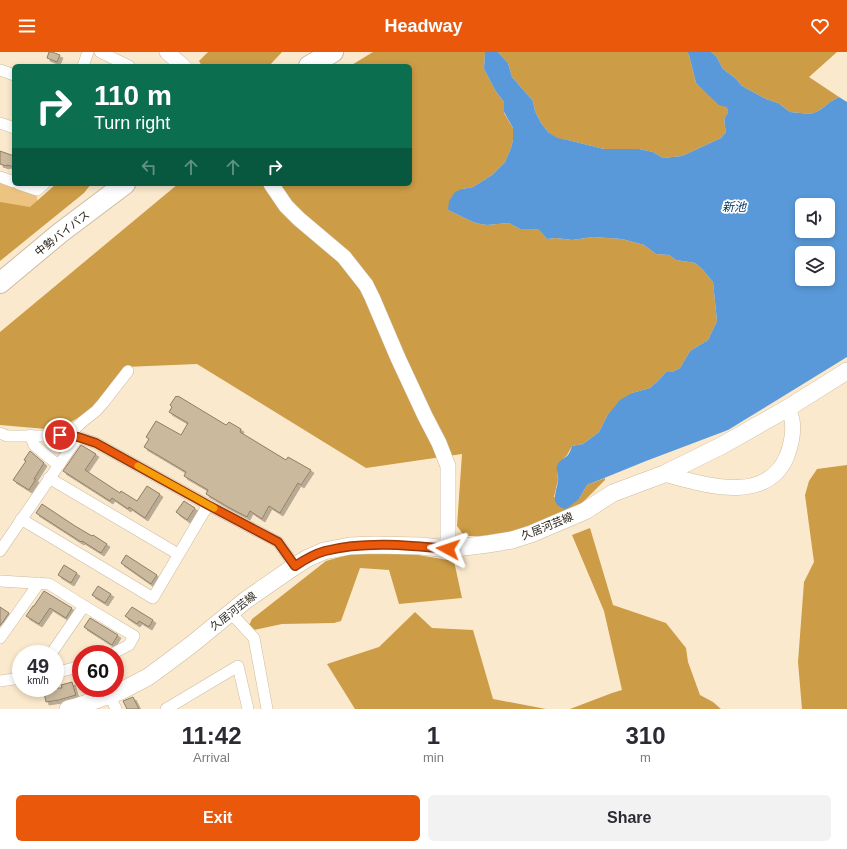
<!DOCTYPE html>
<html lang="en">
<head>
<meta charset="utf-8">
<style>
	:root { --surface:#fff; --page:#f2f2f3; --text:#2b2b33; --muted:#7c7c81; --accent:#ea580c }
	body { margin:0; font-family:Helvetica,"Noto Sans JP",sans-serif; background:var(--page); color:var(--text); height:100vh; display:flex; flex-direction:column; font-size:15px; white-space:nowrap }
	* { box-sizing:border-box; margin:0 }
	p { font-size:13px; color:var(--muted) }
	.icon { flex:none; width:22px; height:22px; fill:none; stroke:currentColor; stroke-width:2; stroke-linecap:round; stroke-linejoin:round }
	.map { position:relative; height:657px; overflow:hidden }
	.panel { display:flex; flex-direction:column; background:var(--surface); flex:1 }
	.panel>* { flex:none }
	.top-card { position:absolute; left:12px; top:12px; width:400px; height:122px; border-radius:6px; box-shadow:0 2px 6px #0003; background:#0b6e4f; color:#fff; overflow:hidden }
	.fabs { position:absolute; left:795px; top:146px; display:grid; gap:8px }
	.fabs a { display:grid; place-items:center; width:40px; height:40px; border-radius:6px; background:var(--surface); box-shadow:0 2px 6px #0003; font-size:20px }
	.speed { position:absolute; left:12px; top:593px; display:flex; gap:8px; font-size:20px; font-weight:700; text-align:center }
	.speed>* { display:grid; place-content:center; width:52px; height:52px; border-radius:50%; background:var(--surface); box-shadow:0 2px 6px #0003; line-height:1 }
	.speed small { font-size:10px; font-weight:400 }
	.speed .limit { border:6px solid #d22; background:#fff; color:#111 }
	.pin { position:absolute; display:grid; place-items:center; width:34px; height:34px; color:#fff; margin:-17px; border:2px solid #fff; border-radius:50%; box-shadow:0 1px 4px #0007 }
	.me { position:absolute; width:44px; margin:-22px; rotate:275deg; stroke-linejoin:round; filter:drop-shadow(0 0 3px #0008) }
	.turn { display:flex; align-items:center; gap:14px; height:84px; padding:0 16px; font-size:18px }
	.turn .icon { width:52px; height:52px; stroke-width:2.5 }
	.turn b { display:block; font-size:28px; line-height:34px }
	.lanes { display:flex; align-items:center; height:38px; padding:0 16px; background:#0003; justify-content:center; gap:20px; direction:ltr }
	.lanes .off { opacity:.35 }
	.eta { display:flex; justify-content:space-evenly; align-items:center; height:68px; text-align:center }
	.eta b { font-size:24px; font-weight:600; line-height:28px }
	.action { display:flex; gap:8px; margin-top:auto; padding:8px 16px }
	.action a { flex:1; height:46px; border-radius:6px; background:var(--accent); color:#fff; font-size:16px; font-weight:600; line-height:46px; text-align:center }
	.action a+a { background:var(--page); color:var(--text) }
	header { display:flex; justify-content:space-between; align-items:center; height:52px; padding:0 16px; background:var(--accent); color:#fff; font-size:18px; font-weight:600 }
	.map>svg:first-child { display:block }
	.green { fill:#ecc381 }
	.forest { fill:#cc9c46 }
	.water { fill:#5999d9; fill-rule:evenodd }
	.building { fill:#cbb99e; stroke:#8e7e65; filter:url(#shadow) }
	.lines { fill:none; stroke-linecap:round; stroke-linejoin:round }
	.street-casing { stroke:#ccbba0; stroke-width:12 }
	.secondary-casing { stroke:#ccbba0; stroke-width:16 }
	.primary-casing { stroke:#ccbba0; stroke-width:18 }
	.highway-casing { stroke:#ccbba0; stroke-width:22 }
	.street { stroke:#fff; stroke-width:11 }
	.secondary { stroke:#fff; stroke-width:15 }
	.primary { stroke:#fff; stroke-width:17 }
	.highway { stroke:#fff; stroke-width:20 }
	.route-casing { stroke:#983908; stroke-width:10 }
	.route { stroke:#ea580c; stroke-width:7 }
	.slow { stroke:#f59e0b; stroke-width:7 }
	.labels { text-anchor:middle; stroke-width:3.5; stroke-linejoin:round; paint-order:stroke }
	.street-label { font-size:11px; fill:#241d13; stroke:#fff }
	.water-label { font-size:12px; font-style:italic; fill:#073862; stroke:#fff }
</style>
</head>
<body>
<header><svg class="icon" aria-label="menu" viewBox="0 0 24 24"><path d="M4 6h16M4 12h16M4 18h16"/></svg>Headway<svg class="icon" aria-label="heart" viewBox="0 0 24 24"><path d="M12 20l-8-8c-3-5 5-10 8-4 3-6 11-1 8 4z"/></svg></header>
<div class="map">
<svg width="847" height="657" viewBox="0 0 847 657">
	<defs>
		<filter id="shadow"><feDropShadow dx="3" dy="3" stdDeviation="0" flood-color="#0004"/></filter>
	</defs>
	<rect width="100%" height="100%" fill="#fbe9cd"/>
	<polygon class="green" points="0,130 37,144 38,160 0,191"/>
	<g class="forest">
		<polygon points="208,0 282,0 269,14 202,14 199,9"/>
		<polygon points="373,0 485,0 484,17 495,38 504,50 504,61 513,76 513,88 511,96 505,110 492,123 473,135 462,137 448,158 473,170 480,172 487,173 509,171 520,177 534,177 539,178 547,187 556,186 572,188 593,185 622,187 644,193 656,202 669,203 676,208 695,211 702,217 713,230 717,269 708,288 690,299 680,316 672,320 666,320 657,330 654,332 650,336 632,341 607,364 599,380 583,392 572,394 567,403 559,411 557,414 558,428 554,445 579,447 587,433 605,426 605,428 581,452 521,480 481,484 467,484 462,481 457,474 462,402 366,416 197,312 125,315 95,356 57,378 0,373 0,280 178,132 410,132 410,14 350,14"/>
		<path d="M 498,0 L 687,0 L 689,3 L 696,31 L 708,41 L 726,55 L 728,58 L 728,61 C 722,67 725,72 726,80 L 721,86 L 682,104 L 663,106 L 653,100 L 639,97 L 604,97 L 568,88 L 557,87 L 548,80 L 541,71 L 535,59 L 533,49 L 512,25 L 508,11 Z"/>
		<polygon points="711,0 837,0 809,25 839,45 830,50 820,58 811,62 790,60 778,51 766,47 742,34 735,26 723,17 716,4"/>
		<polygon points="56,132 91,132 84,141 0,209 0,150 30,155"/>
		<polygon points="847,413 847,657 802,657 798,610 804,530 814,510 805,443 809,429 817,417"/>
		<polygon points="590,476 613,553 666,571 686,596 688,610 700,643 713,650 721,657 570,657 612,641 622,638 604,559 572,483"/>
		<polygon points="358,500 406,501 454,509 462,546 399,552 389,518 360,516 341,569 334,571 282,572 254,578 249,573 252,567 326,509"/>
		<polygon points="415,560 432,576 473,578 493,647 546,657 355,657 327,612 379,595"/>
	</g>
	<path class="water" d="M 485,0 L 498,0 L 508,11 L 512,25 L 533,49 L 535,59 L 541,71 L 548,80 L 557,86 L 568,88 L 604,97 L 639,97 L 653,100 L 663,106 L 682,104 L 721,86 L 726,80 C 725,72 722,67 728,61 L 728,58 L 726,55 L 719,53 L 696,31 L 689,3 L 687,0 L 711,0 L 716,4 L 723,17 L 735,26 L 742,34 L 766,47 L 778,51 L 790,60 L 811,62 L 820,58 L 830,50 L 839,45 L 847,50 L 847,305 L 728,378 L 646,409 L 587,433 L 579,447 L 566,457 C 549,453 556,442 558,429 C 559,424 556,419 557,414 C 558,409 565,406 568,403 C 570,400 571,397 572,394 L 583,392 L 599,380 L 607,364 L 620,348 L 632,341 L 650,336 L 654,332 L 657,330 L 666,320 L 672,320 L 680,316 L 690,299 L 708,288 L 717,269 L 713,230 L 702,217 L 695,211 L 676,208 L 669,203 L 656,202 L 644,193 L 622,187 L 593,185 L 572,188 L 556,186 L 547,187 L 539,178 L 534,177 L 520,177 L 509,171 L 487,173 L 480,172 L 473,170 L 448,158 L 449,149 L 455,140 L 462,137 L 473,135 L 492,123 L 505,110 L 511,96 L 513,88 L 513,76 L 504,60 L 504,50 L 495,38 L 484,17 ZM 802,153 L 828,153 L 828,179 L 802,179 ZM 802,201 L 828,201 L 828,227 L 802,227 Z"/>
	<g class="building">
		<polygon points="49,0 52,0 60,3 57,10 47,6"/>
		<polygon points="0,99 14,104 14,115 7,113 6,114 0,112"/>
		<polygon points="176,344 177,345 178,344 226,373 229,370 241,377 240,380 286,408 288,405 311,418 301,433 298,431 280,461 269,454 262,467 250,459 247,465 228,455 206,442 208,438 184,424 186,420 144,395 149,387 146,385 156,369 181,383 188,371 169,360 172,355 170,353"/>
		<polygon points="81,393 96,402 85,418 120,441 121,439 137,449 147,434 160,442 145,466 129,455 128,457 112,446 110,449 63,419"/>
		<polygon points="30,399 44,411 34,427 36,427 29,438 13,428 26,409 24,408"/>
		<polygon points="184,449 195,456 187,468 176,460"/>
		<polygon points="42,452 75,474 92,484 93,483 107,492 101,501 82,489 81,490 36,461"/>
		<polygon points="126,503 157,523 151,532 121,511"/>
		<polygon points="64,513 77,521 71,531 58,523"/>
		<polygon points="98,534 111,542 105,551 92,543"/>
		<polygon points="44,539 72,556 66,566 50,556 39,572 26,564 33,554 34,554"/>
		<polygon points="0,555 9,561 0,574"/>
		<polygon points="132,555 153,568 149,575 139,569 137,572 125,564"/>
		<polygon points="90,566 118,583 112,593 84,575"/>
		<polygon points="72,630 76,643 59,648 46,650 43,636 62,636 61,633"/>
		<polygon points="133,645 139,657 127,657 123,649"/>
	</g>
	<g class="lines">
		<defs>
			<g id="street">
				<polyline points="100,0 129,14"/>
				<polyline points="83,14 88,0"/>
				<polyline points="0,18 14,23"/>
				<polyline points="0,71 14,76"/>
				<polyline points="0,125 14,130"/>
				<polyline points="19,132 37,138 44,132"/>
				<polyline points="0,381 7,384 67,384 78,385 96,391 208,453 278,490 295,514"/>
				<polyline points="30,383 34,393 58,413"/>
				<polyline points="67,384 82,370 96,359 103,351 128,319"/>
				<polyline points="49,426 178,502"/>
				<polyline points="21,467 153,546 208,453"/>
				<polyline points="0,499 78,385"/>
				<polyline points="0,529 49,532 84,554 134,584 129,593 112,602"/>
				<polyline points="230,560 254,586 267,657"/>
				<polyline points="0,586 39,531"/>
				<polyline points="51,602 84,554"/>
				<polyline points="55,621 81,614"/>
				<polyline points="0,629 21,626"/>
				<polyline points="107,637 116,657"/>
				<polyline points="166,657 238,614 248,657"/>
			</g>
			<g id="secondary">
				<polyline points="167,0 183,14"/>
				<polyline points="271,132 286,154 299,167 344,205 366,233 372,245 398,306 425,364 439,391 448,414 448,497"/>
				<path d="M 664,422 C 703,432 766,454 787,404 C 791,393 794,379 792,368 C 791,364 789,360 788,356"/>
			</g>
			<polyline id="primary" points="68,657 76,655 121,639 148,625 163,614 191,593 246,548 295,514 308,506 324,499 350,494 374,493 421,494 448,497 488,492 512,488 531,482 585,459 613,441 664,422 721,394 788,356 847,319"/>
			<g id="highway">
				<polyline points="309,14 333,0"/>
				<polyline points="0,231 60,181 125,132"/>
			</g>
		</defs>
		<use href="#street" class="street-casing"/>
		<use href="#secondary" class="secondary-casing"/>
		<use href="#primary" class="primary-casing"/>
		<use href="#highway" class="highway-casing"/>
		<use href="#street" class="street"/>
		<use href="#secondary" class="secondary"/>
		<use href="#primary" class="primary"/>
		<use href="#highway" class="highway"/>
	</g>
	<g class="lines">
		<defs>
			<path id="route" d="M 60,383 L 78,385 L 96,391 L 208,453 L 278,490 L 295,514 C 304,508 314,502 325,499 C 364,489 407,493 448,497"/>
		</defs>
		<use href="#route" class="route-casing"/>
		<use href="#route" class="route"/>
		<polyline class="slow" points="138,414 214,456"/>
	</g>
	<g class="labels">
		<g class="street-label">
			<text transform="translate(62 181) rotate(-38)" y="4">中勢バイパス</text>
			<text transform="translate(547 474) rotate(-22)" y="4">久居河芸線</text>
			<text transform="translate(233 559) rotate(-38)" y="4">久居河芸線</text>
		</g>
		<g class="water-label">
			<text x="734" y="159">新池</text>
		</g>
	</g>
</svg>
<div class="fabs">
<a><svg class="icon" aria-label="sound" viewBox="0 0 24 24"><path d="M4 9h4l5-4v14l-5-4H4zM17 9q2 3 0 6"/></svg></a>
<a><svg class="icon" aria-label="layers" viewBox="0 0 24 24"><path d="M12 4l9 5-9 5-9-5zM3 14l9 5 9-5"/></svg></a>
</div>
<div class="speed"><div>49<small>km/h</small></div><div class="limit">60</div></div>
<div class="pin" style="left:60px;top:383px;background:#d93025"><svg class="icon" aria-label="arrive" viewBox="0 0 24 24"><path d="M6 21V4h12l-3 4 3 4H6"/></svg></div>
<svg class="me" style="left:448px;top:497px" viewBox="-20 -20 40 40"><path d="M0-17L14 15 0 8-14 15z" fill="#ea580c" stroke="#fff" stroke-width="4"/></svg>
<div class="top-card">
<div class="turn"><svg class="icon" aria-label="right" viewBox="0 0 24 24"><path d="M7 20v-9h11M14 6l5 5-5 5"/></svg><div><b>110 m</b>Turn right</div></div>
<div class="lanes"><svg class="icon off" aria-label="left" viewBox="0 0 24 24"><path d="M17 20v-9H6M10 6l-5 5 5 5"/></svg><svg class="icon off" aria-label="ahead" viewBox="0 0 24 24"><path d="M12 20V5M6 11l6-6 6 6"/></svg><svg class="icon off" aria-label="ahead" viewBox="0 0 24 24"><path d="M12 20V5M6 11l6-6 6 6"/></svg><svg class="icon" aria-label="right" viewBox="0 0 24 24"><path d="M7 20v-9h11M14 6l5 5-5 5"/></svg></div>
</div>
</div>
<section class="panel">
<div class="eta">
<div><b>11:42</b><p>Arrival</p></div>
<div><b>1</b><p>min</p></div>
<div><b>310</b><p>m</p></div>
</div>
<div class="action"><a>Exit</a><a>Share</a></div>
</section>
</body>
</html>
